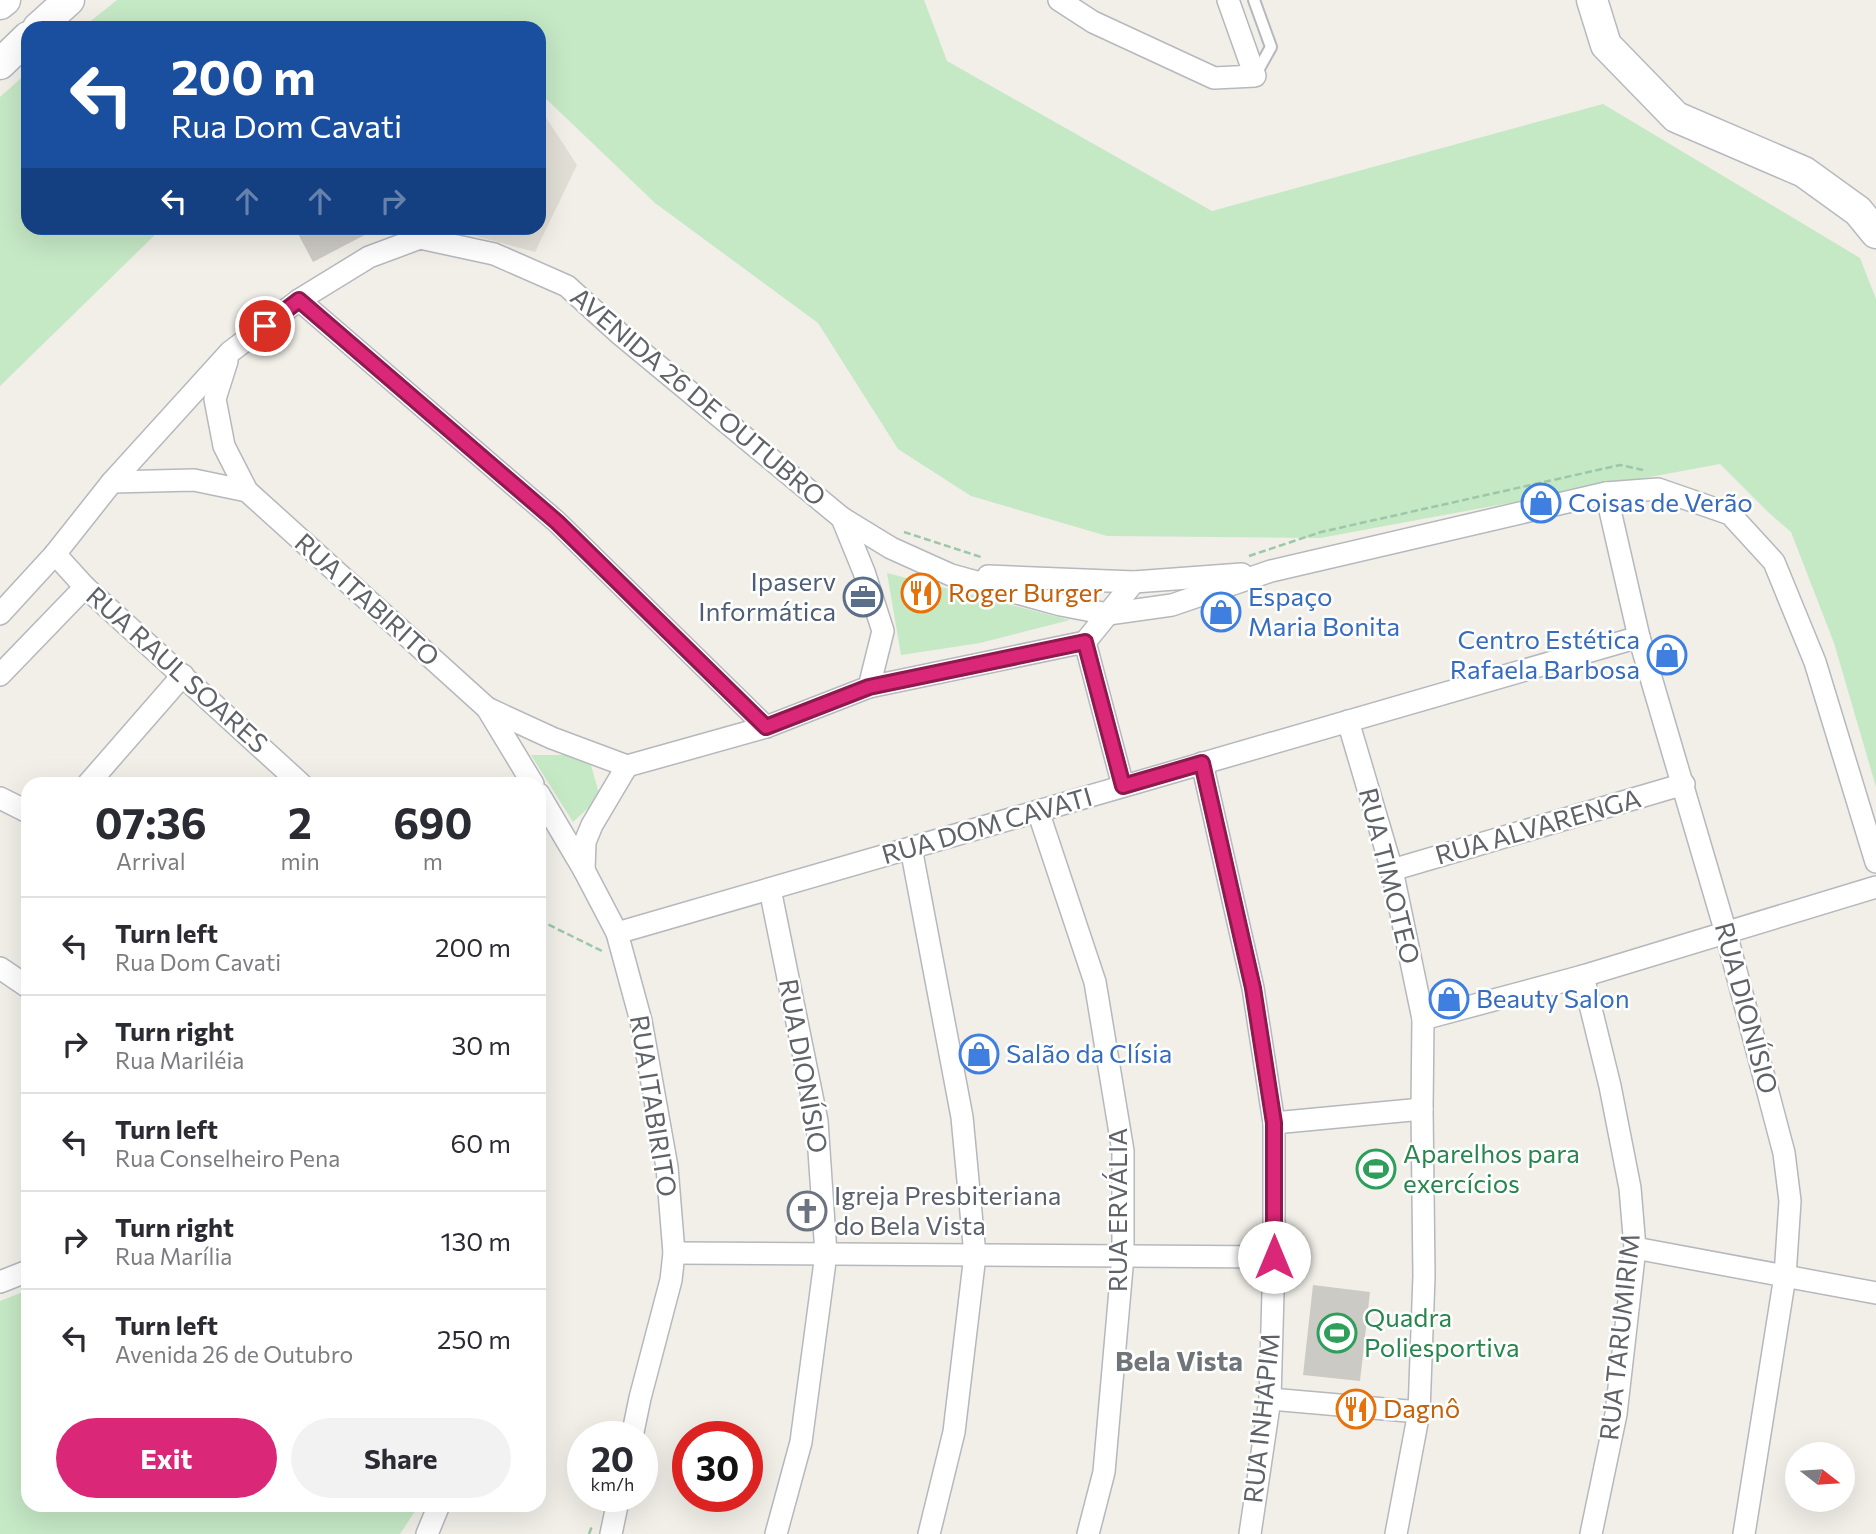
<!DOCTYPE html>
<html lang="en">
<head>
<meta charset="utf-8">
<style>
	:root { --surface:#fff; --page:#f2f2f3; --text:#2b2b33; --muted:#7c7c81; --line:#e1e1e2; --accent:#db2777 }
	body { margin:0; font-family:Commissioner,sans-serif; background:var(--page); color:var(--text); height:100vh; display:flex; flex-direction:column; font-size:26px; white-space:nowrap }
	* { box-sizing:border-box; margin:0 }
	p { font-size:23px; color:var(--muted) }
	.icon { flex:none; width:38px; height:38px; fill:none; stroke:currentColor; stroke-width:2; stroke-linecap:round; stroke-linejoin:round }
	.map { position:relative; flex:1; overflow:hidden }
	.sheet { position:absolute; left:21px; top:777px; width:525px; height:735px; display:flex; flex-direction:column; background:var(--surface); border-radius:21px; box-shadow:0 7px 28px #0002 }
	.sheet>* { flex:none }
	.banner { position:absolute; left:21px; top:21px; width:525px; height:214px; border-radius:21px; box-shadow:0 7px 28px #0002; background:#1a4fa0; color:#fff; overflow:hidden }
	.needle { width:46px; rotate:107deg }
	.fabs { position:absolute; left:1785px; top:1442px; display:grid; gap:14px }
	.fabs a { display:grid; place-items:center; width:70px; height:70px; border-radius:50%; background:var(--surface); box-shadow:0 7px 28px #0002; font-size:35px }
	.speed { position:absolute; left:567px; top:1421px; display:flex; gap:14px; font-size:35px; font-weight:700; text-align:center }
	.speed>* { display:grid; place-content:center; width:91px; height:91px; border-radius:50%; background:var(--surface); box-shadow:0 7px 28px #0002; line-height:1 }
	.speed small { font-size:18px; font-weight:400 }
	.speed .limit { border:10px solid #d22; background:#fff; color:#111 }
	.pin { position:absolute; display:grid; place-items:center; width:60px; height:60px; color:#fff; margin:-30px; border:4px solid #fff; border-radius:50%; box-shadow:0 2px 7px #0007 }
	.me { position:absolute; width:77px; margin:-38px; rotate:0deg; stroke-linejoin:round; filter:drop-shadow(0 0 5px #0008) }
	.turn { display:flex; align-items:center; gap:24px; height:147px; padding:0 35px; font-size:32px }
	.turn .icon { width:91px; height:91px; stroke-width:2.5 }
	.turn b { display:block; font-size:49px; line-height:60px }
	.lanes { display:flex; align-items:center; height:66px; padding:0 35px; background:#0003; justify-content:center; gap:35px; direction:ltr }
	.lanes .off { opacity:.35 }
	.eta { display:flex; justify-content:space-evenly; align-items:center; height:119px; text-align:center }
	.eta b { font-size:42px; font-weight:700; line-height:49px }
	.primary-button { display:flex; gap:14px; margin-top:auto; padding:14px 35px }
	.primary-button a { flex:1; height:80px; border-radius:42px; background:var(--accent); color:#fff; font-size:28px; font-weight:700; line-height:80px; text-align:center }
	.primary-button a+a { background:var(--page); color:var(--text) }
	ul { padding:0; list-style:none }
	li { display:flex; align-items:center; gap:21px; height:98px; padding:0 35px; border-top:2px solid var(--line) }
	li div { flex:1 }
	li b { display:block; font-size:26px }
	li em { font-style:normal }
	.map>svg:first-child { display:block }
	.education { fill:#e1ded6 }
	.green { fill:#c5e8c5 }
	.building { fill:#cccac5 }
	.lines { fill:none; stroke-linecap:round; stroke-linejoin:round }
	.service-casing { stroke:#b5b8bc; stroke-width:14 }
	.minor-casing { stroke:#b5b8bc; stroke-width:24 }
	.secondary-casing { stroke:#b6babf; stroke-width:33 }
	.path { stroke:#9cc7a9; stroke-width:2.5; stroke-dasharray:7 3.5; stroke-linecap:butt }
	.service { stroke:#fff; stroke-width:10 }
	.minor { stroke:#fff; stroke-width:21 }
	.secondary { stroke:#fff; stroke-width:30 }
	.route-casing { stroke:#8e194d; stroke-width:18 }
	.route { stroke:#db2777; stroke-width:12 }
	.labels { text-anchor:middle; stroke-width:5; stroke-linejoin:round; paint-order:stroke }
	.street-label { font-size:26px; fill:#5f6368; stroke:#fff }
	.shop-label { font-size:26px; fill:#366cbe; stroke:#fff; text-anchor:start }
	.service-label { font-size:26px; fill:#4e5e75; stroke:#fff; text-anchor:end }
	.food-label { font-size:26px; fill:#c56008; stroke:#fff; text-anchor:start }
	.leisure-label { font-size:26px; fill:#27864d; stroke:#fff; text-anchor:start }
	.worship-label { font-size:26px; fill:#5b616d; stroke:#fff; text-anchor:start }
	.neighbourhood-label { font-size:28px; font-weight:bold; fill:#70757a; stroke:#fff }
</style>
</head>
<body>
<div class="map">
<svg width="1876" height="1534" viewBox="0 0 1876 1534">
	<rect width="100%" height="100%" fill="#f1efe8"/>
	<polygon class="education" points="539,113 547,119 577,165 535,252 446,228 539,228"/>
	<g class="green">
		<polygon points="117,0 924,0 947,61 1212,211 1603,104 1860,258 1876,299 1876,787 1834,643 1791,532 1768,512 1720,464 1320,538 1107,536 971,496 898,449 818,323 655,203 539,92 539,28 82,28"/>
		<polygon points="28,72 28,228 162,228 0,386 0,97"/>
		<polygon points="887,573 1070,620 980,643 901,655"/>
		<polygon points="531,755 588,755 600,797 573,822"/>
		<polygon points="28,1290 28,1505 419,1505 400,1534 0,1534 0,1301"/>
	</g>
	<g class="building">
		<polygon points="295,228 378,228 313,262"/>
		<polygon points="1313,1285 1370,1292 1360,1381 1303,1375"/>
	</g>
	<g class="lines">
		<defs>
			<polyline id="service" points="1254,0 1271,47 1256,74"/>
			<g id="minor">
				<polyline points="1059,0 1093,22 1214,78 1255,76 1228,0"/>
				<polyline points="299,300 557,522 766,727"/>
				<polyline points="227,361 215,399 224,446 247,491 487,708 533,784"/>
				<polyline points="112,482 194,480 247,491"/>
				<polyline points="1606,493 1639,637 1726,933 1784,1153 1790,1201 1785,1276 1744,1534"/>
				<polyline points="842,518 864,572 883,631 869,687"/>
				<polyline points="55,554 85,587 301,784"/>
				<polyline points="988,576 1134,582 1242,574"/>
				<polyline points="0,614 55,554 112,482 230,352 299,300 369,257 420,238 494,254 567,286 621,335 842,518 891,548 951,575 1061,605 1108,614 1172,605 1271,571 1606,493 1658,489 1730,514 1774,562 1815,662 1876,862"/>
				<polyline points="1085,642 1123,786"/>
				<polyline points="0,675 85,587"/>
				<polyline points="487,708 552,738 627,766"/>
				<polyline points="1348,721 1392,870 1423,1019 1422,1109 1424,1276 1419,1412 1396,1534"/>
				<polyline points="1202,763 1253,988 1274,1123 1274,1257 1270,1399 1250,1534"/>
				<polyline points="88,784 183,675"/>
				<polyline points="539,794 584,870 617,933 641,1021 667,1167 674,1253 671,1280 640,1398 632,1437"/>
				<polyline points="0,798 28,812"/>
				<polyline points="1038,811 1095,982 1123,1151 1123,1256 1104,1472 1088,1534"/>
				<polyline points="911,848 962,1117 975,1255 954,1432 929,1534"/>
				<polyline points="584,870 585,842 592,825 627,766 766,727 869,687 1085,642 1134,582"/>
				<polyline points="1392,870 1684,784"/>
				<polyline points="770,889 817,1121 826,1254 801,1442 776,1534"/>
				<polyline points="617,933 1639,637"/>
				<polyline points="0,968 28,987"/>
				<polyline points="1583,976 1610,1086 1630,1188 1635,1248 1616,1414 1591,1534"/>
				<polyline points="1423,1019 1583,976 1876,887"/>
				<polyline points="1274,1123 1422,1109"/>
				<polyline points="1635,1248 1876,1293"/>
				<polyline points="674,1253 1274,1257"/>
				<polyline points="0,1282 28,1271"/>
				<polyline points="1270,1399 1419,1412"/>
				<polyline points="427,1534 439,1505"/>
				<polyline points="611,1534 619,1496"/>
			</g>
			<g id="secondary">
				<polyline points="1592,0 1606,45 1676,117 1804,172 1858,211 1876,233"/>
				<polyline points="0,4 5,0"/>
				<polyline points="38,28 69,0"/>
				<polyline points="0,64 28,37"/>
			</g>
		</defs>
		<use href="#service" class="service-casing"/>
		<use href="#minor" class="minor-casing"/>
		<use href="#secondary" class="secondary-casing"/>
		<g class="path">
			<polyline points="904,532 981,557"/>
			<polyline points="1249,556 1321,532 1620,465 1643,470"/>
			<polyline points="539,920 602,951"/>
			<polyline points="589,1534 592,1526"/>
		</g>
		<use href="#service" class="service"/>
		<use href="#minor" class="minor"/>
		<use href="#secondary" class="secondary"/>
	</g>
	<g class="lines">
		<defs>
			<polyline id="route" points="265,326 299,300 557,522 766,727 869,687 1085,642 1123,786 1202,763 1253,988 1274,1123 1274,1257"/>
		</defs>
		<use href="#route" class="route-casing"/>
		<use href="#route" class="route"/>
	</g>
	<defs>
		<symbol id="shop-ring" viewBox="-11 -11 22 22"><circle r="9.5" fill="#fff" stroke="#3f7fe0" stroke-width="1.5"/><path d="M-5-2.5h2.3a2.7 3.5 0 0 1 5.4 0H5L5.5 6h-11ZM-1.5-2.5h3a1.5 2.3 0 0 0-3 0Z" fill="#3f7fe0"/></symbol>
		<symbol id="restaurant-ring" viewBox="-11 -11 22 22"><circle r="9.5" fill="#fff" stroke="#e8710a" stroke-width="1.5"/><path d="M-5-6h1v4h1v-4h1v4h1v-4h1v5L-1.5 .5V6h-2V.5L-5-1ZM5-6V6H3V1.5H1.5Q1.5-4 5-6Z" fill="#e8710a"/></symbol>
		<symbol id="office-ring" viewBox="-11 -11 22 22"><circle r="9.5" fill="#fff" stroke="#5c6f8a" stroke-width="1.5"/><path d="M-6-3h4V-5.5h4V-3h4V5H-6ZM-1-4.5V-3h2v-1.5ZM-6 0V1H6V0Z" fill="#5c6f8a"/></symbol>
		<symbol id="stadium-ring" viewBox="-11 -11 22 22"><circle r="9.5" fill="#fff" stroke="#2e9e5b" stroke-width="1.5"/><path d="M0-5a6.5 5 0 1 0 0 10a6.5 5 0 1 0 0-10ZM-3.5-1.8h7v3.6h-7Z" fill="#2e9e5b"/></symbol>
		<symbol id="church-ring" viewBox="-11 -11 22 22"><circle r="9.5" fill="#fff" stroke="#6b7280" stroke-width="1.5"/><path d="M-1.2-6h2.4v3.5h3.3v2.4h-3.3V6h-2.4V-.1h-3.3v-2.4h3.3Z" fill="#6b7280"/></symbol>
	</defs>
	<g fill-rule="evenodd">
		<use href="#shop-ring" x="1519" y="481" width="44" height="44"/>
		<use href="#restaurant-ring" x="899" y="571" width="44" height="44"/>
		<use href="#office-ring" x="841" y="575" width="44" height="44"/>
		<use href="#shop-ring" x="1199" y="590" width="44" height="44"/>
		<use href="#shop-ring" x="1645" y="633" width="44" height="44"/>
		<use href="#shop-ring" x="1427" y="977" width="44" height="44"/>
		<use href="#shop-ring" x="957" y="1032" width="44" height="44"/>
		<use href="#stadium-ring" x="1354" y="1147" width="44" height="44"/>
		<use href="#church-ring" x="785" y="1189" width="44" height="44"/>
		<use href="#stadium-ring" x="1315" y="1311" width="44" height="44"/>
		<use href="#restaurant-ring" x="1334" y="1387" width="44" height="44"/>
	</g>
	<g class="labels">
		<g class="street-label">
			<text transform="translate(698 397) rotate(40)" y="9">AVENIDA 26 DE OUTUBRO</text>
			<text transform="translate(367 600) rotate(42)" y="9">RUA ITABIRITO</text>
			<text transform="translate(177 670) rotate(42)" y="9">RUA RAUL SOARES</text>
			<text transform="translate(987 826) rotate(-16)" y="9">RUA DOM CAVATI</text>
			<text transform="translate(1538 827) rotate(-16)" y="9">RUA ALVARENGA</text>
			<text transform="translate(1389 876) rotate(76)" y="9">RUA TIMOTEO</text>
			<text transform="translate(1746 1008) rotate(75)" y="9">RUA DIONÍSIO</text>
			<text transform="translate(803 1066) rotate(80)" y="9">RUA DIONÍSIO</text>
			<text transform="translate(653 1106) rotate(81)" y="9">RUA ITABIRITO</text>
			<text transform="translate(1118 1210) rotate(-90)" y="9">RUA ERVÁLIA</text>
			<text transform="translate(1620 1337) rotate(-84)" y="9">RUA TARUMIRIM</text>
			<text transform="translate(1262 1418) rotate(-84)" y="9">RUA INHAPIM</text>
		</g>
		<g class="shop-label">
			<text x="1568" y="512">Coisas de Verão</text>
			<text x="1248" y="606">Espaço<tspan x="1248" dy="30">Maria Bonita</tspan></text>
			<text x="1640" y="649" text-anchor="end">Centro Estética<tspan x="1640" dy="30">Rafaela Barbosa</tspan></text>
			<text x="1476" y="1008">Beauty Salon</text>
			<text x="1006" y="1063">Salão da Clísia</text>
		</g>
		<g class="service-label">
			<text x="836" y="591">Ipaserv<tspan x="836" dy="30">Informática</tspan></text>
		</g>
		<g class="food-label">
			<text x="948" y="602">Roger Burger</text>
			<text x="1383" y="1418">Dagnô</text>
		</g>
		<g class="leisure-label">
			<text x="1403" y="1163">Aparelhos para<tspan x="1403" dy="30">exercícios</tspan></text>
			<text x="1364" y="1327">Quadra<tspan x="1364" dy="30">Poliesportiva</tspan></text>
		</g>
		<g class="worship-label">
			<text x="834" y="1205">Igreja Presbiteriana<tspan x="834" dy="30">do Bela Vista</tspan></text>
		</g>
		<g class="neighbourhood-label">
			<text x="1179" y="1371">Bela Vista</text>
		</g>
	</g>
</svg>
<div class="fabs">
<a><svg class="needle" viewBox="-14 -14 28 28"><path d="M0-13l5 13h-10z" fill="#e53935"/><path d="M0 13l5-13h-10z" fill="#7c7c81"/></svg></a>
</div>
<div class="speed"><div>20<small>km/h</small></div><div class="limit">30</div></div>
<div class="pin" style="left:265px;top:326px;background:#d93025"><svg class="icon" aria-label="arrive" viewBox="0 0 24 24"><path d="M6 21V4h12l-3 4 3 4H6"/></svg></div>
<svg class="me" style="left:1274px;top:1257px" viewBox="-20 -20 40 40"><circle r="19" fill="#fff"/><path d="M0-13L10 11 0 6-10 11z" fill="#db2777"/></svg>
<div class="banner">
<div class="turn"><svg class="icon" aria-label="left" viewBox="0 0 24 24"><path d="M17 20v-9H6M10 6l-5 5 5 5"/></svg><div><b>200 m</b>Rua Dom Cavati</div></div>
<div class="lanes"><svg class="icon" aria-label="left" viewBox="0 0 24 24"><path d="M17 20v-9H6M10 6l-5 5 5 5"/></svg><svg class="icon off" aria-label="ahead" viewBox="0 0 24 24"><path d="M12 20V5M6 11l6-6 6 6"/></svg><svg class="icon off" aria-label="ahead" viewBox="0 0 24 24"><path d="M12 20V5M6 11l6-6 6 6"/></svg><svg class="icon off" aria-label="right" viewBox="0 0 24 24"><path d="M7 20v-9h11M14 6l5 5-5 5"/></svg></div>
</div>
<section class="sheet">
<div class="eta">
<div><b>07:36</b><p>Arrival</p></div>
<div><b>2</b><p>min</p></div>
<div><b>690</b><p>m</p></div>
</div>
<ul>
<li><svg class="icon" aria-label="left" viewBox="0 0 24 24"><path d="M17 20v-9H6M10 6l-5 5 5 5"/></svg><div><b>Turn left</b><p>Rua Dom Cavati</p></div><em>200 m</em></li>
<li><svg class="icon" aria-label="right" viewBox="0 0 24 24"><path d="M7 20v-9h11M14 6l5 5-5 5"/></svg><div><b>Turn right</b><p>Rua Mariléia</p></div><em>30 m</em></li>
<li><svg class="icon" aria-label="left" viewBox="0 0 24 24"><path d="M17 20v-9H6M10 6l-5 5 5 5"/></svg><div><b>Turn left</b><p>Rua Conselheiro Pena</p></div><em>60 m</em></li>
<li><svg class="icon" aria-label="right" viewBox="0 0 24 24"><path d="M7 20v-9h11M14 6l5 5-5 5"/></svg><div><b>Turn right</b><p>Rua Marília</p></div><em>130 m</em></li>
<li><svg class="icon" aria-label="left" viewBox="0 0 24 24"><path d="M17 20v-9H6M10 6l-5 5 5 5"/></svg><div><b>Turn left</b><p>Avenida 26 de Outubro</p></div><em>250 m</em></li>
</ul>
<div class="primary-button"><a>Exit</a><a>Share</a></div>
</section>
</div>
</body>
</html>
